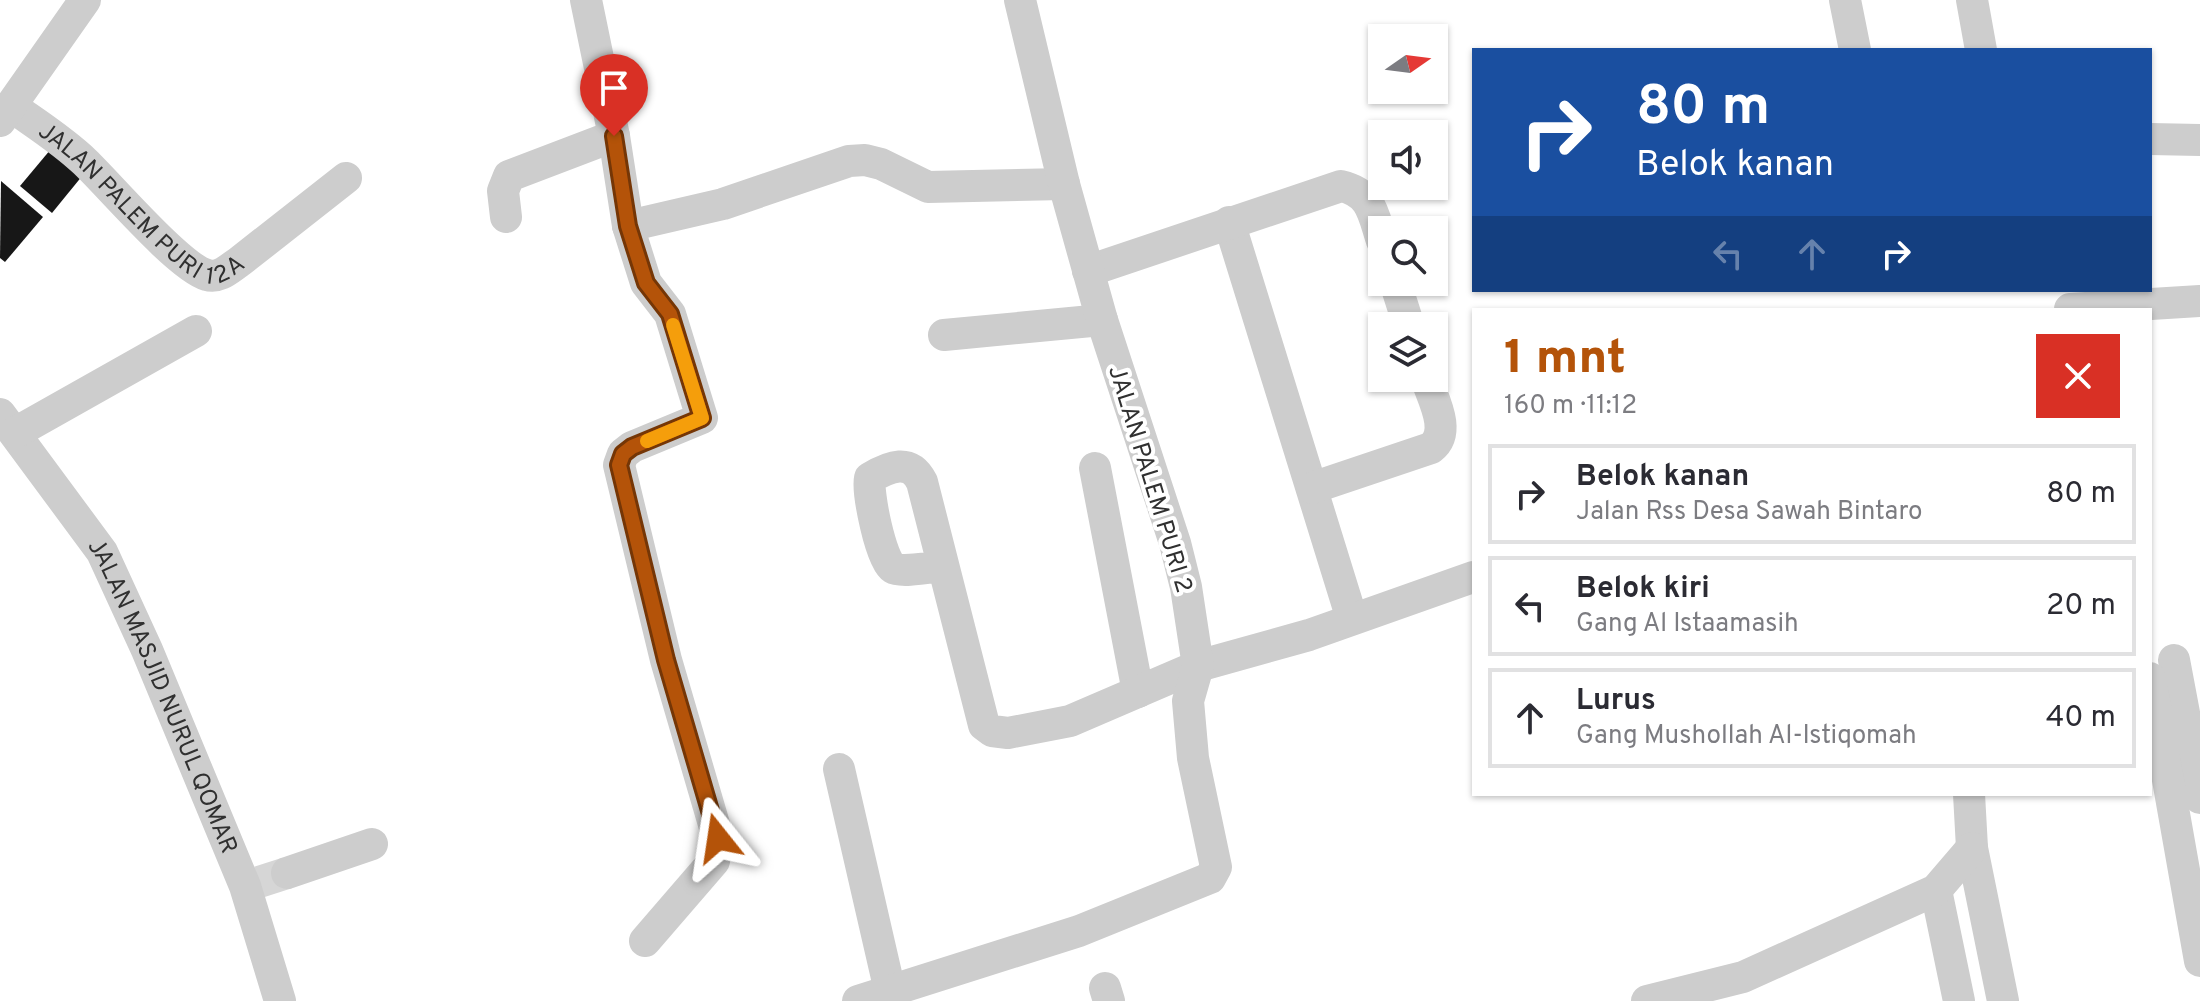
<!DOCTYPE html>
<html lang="id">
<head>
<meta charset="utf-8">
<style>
	:root { --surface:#fff; --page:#f2f2f3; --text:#2b2b33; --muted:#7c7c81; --line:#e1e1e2; --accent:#b45309 }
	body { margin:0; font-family:Overpass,sans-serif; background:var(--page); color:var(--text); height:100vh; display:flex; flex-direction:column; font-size:30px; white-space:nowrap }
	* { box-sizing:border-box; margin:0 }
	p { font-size:26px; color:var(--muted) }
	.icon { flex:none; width:44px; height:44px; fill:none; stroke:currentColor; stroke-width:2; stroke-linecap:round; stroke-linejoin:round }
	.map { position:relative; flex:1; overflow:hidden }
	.details { position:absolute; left:1472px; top:308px; width:680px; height:488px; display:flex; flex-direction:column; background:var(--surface); border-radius:0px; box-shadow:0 2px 6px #0004 }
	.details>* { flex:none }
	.banner { position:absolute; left:1472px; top:48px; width:680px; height:244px; border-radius:0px; box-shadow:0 2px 6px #0004; background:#1a4fa0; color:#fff; overflow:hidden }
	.needle { width:52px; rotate:76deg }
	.tools { position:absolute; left:1368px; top:24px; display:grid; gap:16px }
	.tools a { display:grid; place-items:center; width:80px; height:80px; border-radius:0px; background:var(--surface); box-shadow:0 2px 6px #0004; font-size:40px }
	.pin { position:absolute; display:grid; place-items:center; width:68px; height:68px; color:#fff; margin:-82px -34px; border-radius:50% 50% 50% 0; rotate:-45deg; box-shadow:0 0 8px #0007 }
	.pin .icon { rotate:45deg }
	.me { position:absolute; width:88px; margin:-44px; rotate:345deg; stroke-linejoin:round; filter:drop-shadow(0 0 6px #0008) }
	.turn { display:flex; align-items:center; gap:28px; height:168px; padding:0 32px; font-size:36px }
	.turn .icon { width:104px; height:104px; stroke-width:2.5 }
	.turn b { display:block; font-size:56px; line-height:68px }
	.lanes { display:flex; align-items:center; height:76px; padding:0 32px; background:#0003; justify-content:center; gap:40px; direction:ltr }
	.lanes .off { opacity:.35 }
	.round { display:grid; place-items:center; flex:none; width:84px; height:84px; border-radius:0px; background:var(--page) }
	.head { display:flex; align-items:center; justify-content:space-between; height:136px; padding:0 32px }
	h1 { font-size:48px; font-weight:800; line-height:60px; color:var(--accent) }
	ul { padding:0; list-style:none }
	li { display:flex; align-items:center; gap:24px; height:100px; margin:0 16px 12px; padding:0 16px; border:4px solid var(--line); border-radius:0px }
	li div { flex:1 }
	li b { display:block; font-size:30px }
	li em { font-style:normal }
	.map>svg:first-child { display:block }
	.building { fill:#171717 }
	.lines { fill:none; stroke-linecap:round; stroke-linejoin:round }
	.minor-tunnel { stroke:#d6d6d6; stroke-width:32; stroke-dasharray:32 16; stroke-linecap:butt }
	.minor { stroke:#cdcdcd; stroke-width:32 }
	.route-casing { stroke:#753606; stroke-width:20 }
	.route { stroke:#b45309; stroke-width:14 }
	.slow { stroke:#f59e0b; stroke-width:14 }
	.labels { text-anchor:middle; stroke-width:8; stroke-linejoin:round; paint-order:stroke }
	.street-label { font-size:24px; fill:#303030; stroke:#fff }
</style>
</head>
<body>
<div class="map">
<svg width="2200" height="1001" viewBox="0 0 2200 1001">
	<rect width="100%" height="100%" fill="#fff"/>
	<g class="building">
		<polygon points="56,143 87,170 52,213 20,186"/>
		<polygon points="1,181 43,217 5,262 0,258"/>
	</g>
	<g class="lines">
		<polyline class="minor-tunnel" points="259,882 287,873"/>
		<g class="minor">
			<polyline points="586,0 614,136 628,226 646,283 670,314 702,418 632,447 623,454 619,465 666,660 718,838 714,861 645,941"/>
			<polyline points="1845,0 1855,50"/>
			<polyline points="1972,0 1981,50"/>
			<path id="s1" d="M 11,106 C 36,124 62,140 85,162 C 110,186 179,267 207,275 C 219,279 230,268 239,262 L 346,178"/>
			<polyline points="0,121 85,0"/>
			<polyline points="2150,139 2200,140"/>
			<polyline points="506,217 503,191 509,176 614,136"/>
			<polyline points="1229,222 1352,619"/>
			<polyline points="628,226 723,204 849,161 865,160 881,164 928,187 1064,184"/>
			<path d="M 1088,271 L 1341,186 C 1372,193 1373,214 1382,241"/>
			<polyline points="1395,282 1409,326"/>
			<polyline points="2070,309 2200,301"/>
			<polyline points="944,335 1102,320"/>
			<path id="s2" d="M 0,414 L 102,552 L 147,650 L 245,886 L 280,1001"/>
			<polyline points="15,433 196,331"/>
			<polyline points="1095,468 1138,692"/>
			<path d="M 1312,488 L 1431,448 C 1452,432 1433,399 1426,378"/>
			<path d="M 943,566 C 932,567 901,573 893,568 C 881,561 867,492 870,478 C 890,466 910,458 922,482 L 984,725 L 992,731 L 1008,733 L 1070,721 L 1198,666 L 1309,635 L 1473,577"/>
			<polyline points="2174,660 2200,798"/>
			<polyline points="2150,678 2200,961"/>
			<polyline points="839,769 890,991"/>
			<polyline points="1969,794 1972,848 2003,1001"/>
			<polyline points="287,873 372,844"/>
			<polyline points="1936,890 1959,1001"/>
			<polyline points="1105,988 1109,1001"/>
			<polyline points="858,1001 1079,931 1210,878 1216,867 1193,758 1188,701 1198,666 1186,587 1175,543 1102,320 1064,184 1020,0"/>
			<polyline points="1647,1001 1743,977 1936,890 1972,848"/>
		</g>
	</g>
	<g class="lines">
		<defs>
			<polyline id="route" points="614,136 628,226 646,283 670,314 702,418 632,447 623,454 619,465 666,660 718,838"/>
		</defs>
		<use href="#route" class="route-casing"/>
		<use href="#route" class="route"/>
		<polyline class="slow" points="647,441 702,418 673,325"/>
	</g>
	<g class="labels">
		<g class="street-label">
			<text dy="8" stroke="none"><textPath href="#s1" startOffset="168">JALAN PALEM PURI 12A</textPath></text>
			<text transform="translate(1151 479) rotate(73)" y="8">JALAN PALEM PURI 2</text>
			<text dy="8" stroke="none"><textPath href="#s2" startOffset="328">JALAN MASJID NURUL QOMAR</textPath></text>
		</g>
	</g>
</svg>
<div class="tools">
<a><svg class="needle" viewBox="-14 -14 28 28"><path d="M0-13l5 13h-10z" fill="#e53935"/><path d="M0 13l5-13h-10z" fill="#7c7c81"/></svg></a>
<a><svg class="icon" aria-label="sound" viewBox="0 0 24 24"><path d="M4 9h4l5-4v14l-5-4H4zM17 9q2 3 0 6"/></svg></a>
<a><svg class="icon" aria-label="search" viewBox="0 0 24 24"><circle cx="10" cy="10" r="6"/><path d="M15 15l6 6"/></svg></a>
<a><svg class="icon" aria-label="layers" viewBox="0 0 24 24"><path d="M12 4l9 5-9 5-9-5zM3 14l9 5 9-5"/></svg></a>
</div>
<div class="pin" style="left:614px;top:136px;background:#d93025"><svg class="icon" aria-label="arrive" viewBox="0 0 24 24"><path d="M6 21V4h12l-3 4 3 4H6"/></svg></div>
<svg class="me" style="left:718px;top:838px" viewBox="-20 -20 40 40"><path d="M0-17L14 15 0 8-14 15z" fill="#b45309" stroke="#fff" stroke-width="4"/></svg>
<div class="banner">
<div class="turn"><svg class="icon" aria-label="right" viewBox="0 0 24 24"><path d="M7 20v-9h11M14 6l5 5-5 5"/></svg><div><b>80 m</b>Belok kanan</div></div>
<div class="lanes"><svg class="icon off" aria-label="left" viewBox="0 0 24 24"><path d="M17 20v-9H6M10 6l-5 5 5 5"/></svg><svg class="icon off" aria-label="ahead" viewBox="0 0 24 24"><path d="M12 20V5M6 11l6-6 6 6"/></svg><svg class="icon" aria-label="right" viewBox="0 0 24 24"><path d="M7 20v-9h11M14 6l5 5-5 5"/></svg></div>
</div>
<section class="details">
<div class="head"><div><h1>1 mnt</h1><p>160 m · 11:12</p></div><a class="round" style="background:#d93025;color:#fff"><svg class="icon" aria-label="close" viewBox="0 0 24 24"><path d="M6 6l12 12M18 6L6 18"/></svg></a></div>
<ul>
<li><svg class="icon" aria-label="right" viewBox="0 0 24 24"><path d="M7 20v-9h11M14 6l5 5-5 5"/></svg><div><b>Belok kanan</b><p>Jalan Rss Desa Sawah Bintaro</p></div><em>80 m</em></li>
<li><svg class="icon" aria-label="left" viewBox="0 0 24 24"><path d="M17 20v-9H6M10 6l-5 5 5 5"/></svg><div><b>Belok kiri</b><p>Gang Al Istaamasih</p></div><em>20 m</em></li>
<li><svg class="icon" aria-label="ahead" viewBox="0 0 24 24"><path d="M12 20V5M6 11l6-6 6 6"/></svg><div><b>Lurus</b><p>Gang Mushollah Al-Istiqomah</p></div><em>40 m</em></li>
</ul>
</section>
</div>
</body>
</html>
